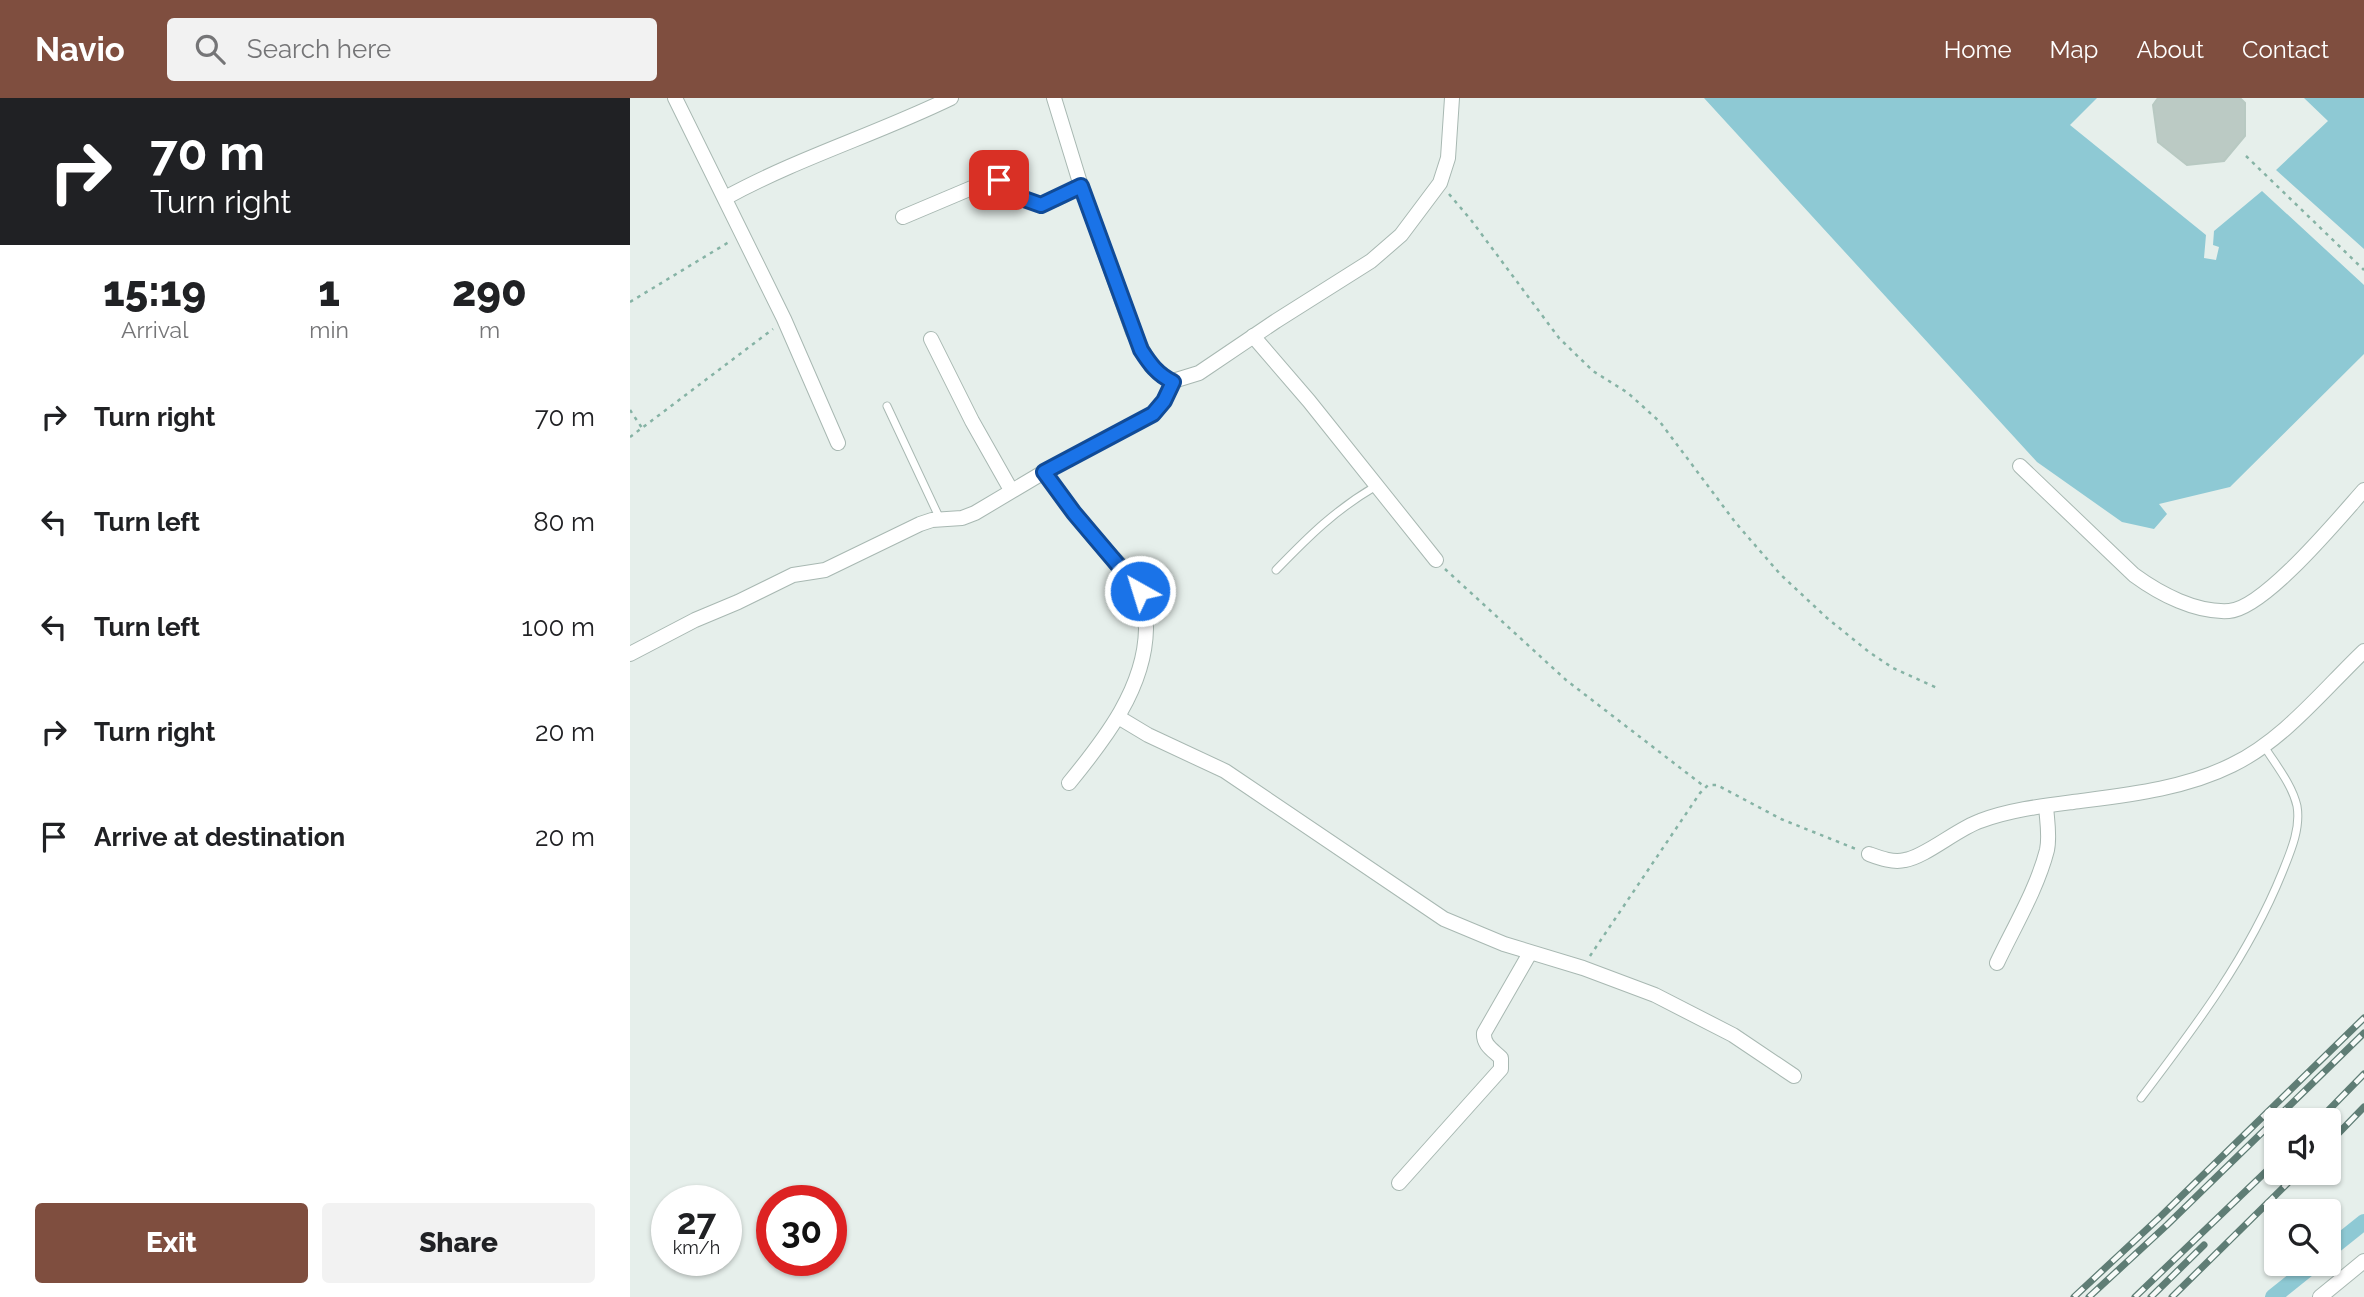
<!DOCTYPE html>
<html lang="en">
<head>
<meta charset="utf-8">
<style>
	:root { --surface:#fff; --page:#f2f2f2; --text:#202124; --muted:#757577; --accent:#7f4e3f }
	body { margin:0; font-family:Raleway,sans-serif; background:var(--page); color:var(--text); height:100vh; display:flex; flex-direction:column; font-size:26px; white-space:nowrap }
	* { box-sizing:border-box; margin:0 }
	p { font-size:23px; color:var(--muted) }
	.icon { flex:none; width:38px; height:38px; fill:none; stroke:currentColor; stroke-width:2; stroke-linecap:round; stroke-linejoin:round }
	.map { position:relative; flex:1; overflow:hidden }
	.sheet { display:flex; flex-direction:column; background:var(--surface); width:630px }
	.sheet>* { flex:none }
	.guide { background:#202124; color:#fff; overflow:hidden }
	.tools { position:absolute; left:1634px; top:1010px; display:grid; gap:14px }
	.tools a { display:grid; place-items:center; width:77px; height:77px; border-radius:7px; background:var(--surface); box-shadow:0 2px 5px #0004; font-size:35px }
	.speed { position:absolute; left:21px; top:1087px; display:flex; gap:14px; font-size:35px; font-weight:700; text-align:center }
	.speed>* { display:grid; place-content:center; width:91px; height:91px; border-radius:50%; background:var(--surface); box-shadow:0 2px 5px #0004; line-height:1 }
	.speed small { font-size:18px; font-weight:400 }
	.speed .limit { border:10px solid #d22; background:#fff; color:#111 }
	.pin { position:absolute; display:grid; place-items:center; width:60px; height:60px; color:#fff; margin:-30px; border-radius:14px; box-shadow:0 4px 10px #0006 }
	.me { position:absolute; width:77px; margin:-38px; rotate:321deg; stroke-linejoin:round; filter:drop-shadow(0 0 5px #0008) }
	.turn { display:flex; align-items:center; gap:24px; height:147px; padding:0 35px; font-size:32px }
	.turn .icon { width:91px; height:91px; stroke-width:2.5 }
	.turn b { display:block; font-size:49px; line-height:60px }
	.eta { display:flex; justify-content:space-evenly; align-items:center; height:119px; text-align:center }
	.eta b { font-size:42px; font-weight:800; line-height:49px }
	.button { display:flex; gap:14px; margin-top:auto; padding:14px 35px }
	.button a { flex:1; height:80px; border-radius:7px; background:var(--accent); color:#fff; font-size:28px; font-weight:800; line-height:80px; text-align:center }
	.button a+a { background:var(--page); color:var(--text) }
	ul { padding:0; list-style:none }
	li { display:flex; align-items:center; gap:21px; height:105px; padding:0 35px }
	li div { flex:1 }
	li b { display:block; font-size:26px }
	li em { font-style:normal }
	header { display:flex; align-items:center; gap:42px; box-sizing:border-box; height:98px; padding:0 35px; background:var(--accent); color:#fff }
	header strong { font-size:33px }
	nav { display:flex; gap:38px; margin-inline-start:auto; font-size:24px }
	.search { width:490px; height:63px; background:var(--page); display:flex; align-items:center; gap:18px; box-sizing:border-box; padding:0 24px; border-radius:7px; color:var(--muted); font-size:26px }
	main { display:flex; flex:1; min-height:0 }
	.map>svg:first-child { display:block }
	.water { fill:#8ec9d4 }
	.lines { fill:none; stroke-linecap:round; stroke-linejoin:round }
	.canal { stroke:#8ec9d4; stroke-width:16 }
	.building { fill:#bbcac4; stroke:#b8c9c2; stroke-width:2 }
	.lane-casing { stroke:#a8b8b2; stroke-width:9 }
	.street-casing { stroke:#a8b8b2; stroke-width:16 }
	.path { stroke:#86b3a5; stroke-width:2.5; stroke-dasharray:3.5 5; stroke-linecap:butt }
	.lane { stroke:#fff; stroke-width:7 }
	.street { stroke:#fff; stroke-width:14 }
	.rail-casing { stroke:#5f7d75; stroke-width:7 }
	.rail { stroke:#f7fbf9; stroke-width:4.5; stroke-dasharray:13; stroke-linecap:butt }
	.route-casing { stroke:#114b97; stroke-width:18 }
	.route { stroke:#1a73e8; stroke-width:12 }
</style>
</head>
<body>
<header>
<strong>Navio</strong>
<div class="search"><svg class="icon" aria-label="search" viewBox="0 0 24 24"><circle cx="10" cy="10" r="6"/><path d="M15 15l6 6"/></svg>Search here</div>
<nav><a>Home</a><a>Map</a><a>About</a><a>Contact</a></nav>
</header>
<main>
<section class="sheet">
<div class="guide">
<div class="turn"><svg class="icon" aria-label="right" viewBox="0 0 24 24"><path d="M7 20v-9h11M14 6l5 5-5 5"/></svg><div><b>70 m</b>Turn right</div></div>
</div>
<div class="eta">
<div><b>15:19</b><p>Arrival</p></div>
<div><b>1</b><p>min</p></div>
<div><b>290</b><p>m</p></div>
</div>
<ul>
<li><svg class="icon" aria-label="right" viewBox="0 0 24 24"><path d="M7 20v-9h11M14 6l5 5-5 5"/></svg><div><b>Turn right</b></div><em>70 m</em></li>
<li><svg class="icon" aria-label="left" viewBox="0 0 24 24"><path d="M17 20v-9H6M10 6l-5 5 5 5"/></svg><div><b>Turn left</b></div><em>80 m</em></li>
<li><svg class="icon" aria-label="left" viewBox="0 0 24 24"><path d="M17 20v-9H6M10 6l-5 5 5 5"/></svg><div><b>Turn left</b></div><em>100 m</em></li>
<li><svg class="icon" aria-label="right" viewBox="0 0 24 24"><path d="M7 20v-9h11M14 6l5 5-5 5"/></svg><div><b>Turn right</b></div><em>20 m</em></li>
<li><svg class="icon" aria-label="arrive" viewBox="0 0 24 24"><path d="M6 21V4h12l-3 4 3 4H6"/></svg><div><b>Arrive at destination</b></div><em>20 m</em></li>
</ul>
<div class="button"><a>Exit</a><a>Share</a></div>
</section>
<div class="map">
<svg width="1734" height="1199" viewBox="0 0 1734 1199">
	<rect width="100%" height="100%" fill="#e6efeb"/>
	<g class="water">
		<polygon points="1074,0 1467,0 1440,27 1576,137 1574,160 1586,162 1589,149 1583,147 1584,133 1632,93 1734,187 1734,256 1600,389 1529,406 1537,416 1524,431 1492,424 1407,364"/>
		<polygon points="1674,0 1734,0 1734,151 1646,72 1698,23"/>
	</g>
	<g class="lines">
		<g class="canal">
			<polyline points="1699,1152 1734,1124"/>
			<polyline points="1643,1199 1684,1166"/>
		</g>
	</g>
	<polygon class="building" points="1528,0 1610,0 1615,5 1615,38 1594,63 1557,67 1528,44 1523,7"/>
	<g class="lines">
		<defs>
			<g id="lane">
				<polyline points="257,308 310,421"/>
				<path d="M 646,472 C 679,438 705,412 746,388"/>
				<path d="M 1511,1000 C 1565,929 1618,859 1652,775 C 1660,755 1671,731 1667,708 C 1662,686 1645,666 1634,648"/>
			</g>
			<g id="street">
				<polyline points="45,0 154,221 208,345"/>
				<polyline points="424,0 451,88 503,234 521,268 532,278 543,283 569,275 646,223 741,163 771,137 810,85 818,60 822,0"/>
				<path d="M 95,100 C 168,60 247,36 321,0"/>
				<path d="M 273,119 L 363,81 L 369,82 C 410,112 406,112 451,88"/>
				<polyline points="623,238 679,303 806,462"/>
				<polyline points="301,241 342,323 381,392"/>
				<path d="M 1390,368 L 1504,477 C 1530,496 1566,515 1599,513 C 1634,511 1709,420 1734,392"/>
				<path d="M 414,374 C 431,397 447,420 466,442 C 480,458 501,474 511,494 C 516,506 516,518 516,531 C 515,590 475,641 439,685"/>
				<polyline points="0,556 65,522 108,504 163,477 195,472 290,426 302,422 332,420 345,415 414,374 523,316 534,303 543,283"/>
				<polyline points="488,619 518,637 595,673 814,821 874,846 953,870 1025,897 1103,937 1164,978"/>
				<path d="M 1239,756 C 1250,760 1263,765 1275,762 C 1295,759 1327,731 1350,723 C 1379,712 1412,708 1443,704 C 1496,697 1554,691 1602,667 C 1654,642 1693,592 1734,553"/>
				<path d="M 1367,865 C 1384,829 1407,791 1417,752 C 1420,738 1417,723 1416,708"/>
				<path d="M 769,1085 L 871,971 L 871,960 C 863,952 853,947 854,935 L 900,855"/>
				<polyline points="1690,1199 1734,1163"/>
			</g>
		</defs>
		<use href="#lane" class="lane-casing"/>
		<use href="#street" class="street-casing"/>
		<g class="path">
			<polyline points="1616,58 1734,172"/>
			<polyline points="819,96 841,122 929,240 963,273 998,295 1030,324 1105,424 1150,476 1197,520 1239,554 1263,570 1307,590"/>
			<polyline points="0,204 99,144"/>
			<polyline points="0,312 12,330"/>
			<polyline points="0,339 143,231"/>
			<polyline points="815,471 936,582 1075,689"/>
			<polyline points="960,858 1070,695 1078,687 1087,687 1151,721 1226,751"/>
		</g>
		<use href="#lane" class="lane"/>
		<use href="#street" class="street"/>
		<defs>
			<g id="rail">
				<polyline points="1689,1022 1734,976"/>
				<polyline points="1699,1045 1734,1009"/>
				<polyline points="1444,1199 1530,1119 1734,920"/>
				<polyline points="1459,1199 1537,1127 1734,935"/>
				<polyline points="1505,1199 1647,1063"/>
				<polyline points="1521,1199 1574,1147"/>
				<polyline points="1542,1199 1669,1074"/>
			</g>
		</defs>
		<use href="#rail" class="rail-casing"/>
		<use href="#rail" class="rail"/>
	</g>
	<g class="lines">
		<defs>
			<path id="route" d="M 369,82 L 394,101 L 411,107 L 451,88 L 511,252 C 520,266 527,276 543,284 L 534,303 L 523,316 L 414,374 L 444,415 L 510,493"/>
		</defs>
		<use href="#route" class="route-casing"/>
		<use href="#route" class="route"/>
	</g>
</svg>
<div class="tools">
<a><svg class="icon" aria-label="sound" viewBox="0 0 24 24"><path d="M4 9h4l5-4v14l-5-4H4zM17 9q2 3 0 6"/></svg></a>
<a><svg class="icon" aria-label="search" viewBox="0 0 24 24"><circle cx="10" cy="10" r="6"/><path d="M15 15l6 6"/></svg></a>
</div>
<div class="speed"><div>27<small>km/h</small></div><div class="limit">30</div></div>
<div class="pin" style="left:369px;top:82px;background:#d93025"><svg class="icon" aria-label="arrive" viewBox="0 0 24 24"><path d="M6 21V4h12l-3 4 3 4H6"/></svg></div>
<svg class="me" style="left:510px;top:493px" viewBox="-20 -20 40 40"><circle r="17" fill="#1a73e8" stroke="#fff" stroke-width="3"/><path d="M0-11L8 9 0 5-8 9z" fill="#fff"/></svg>
</div>
</main>
</body>
</html>
